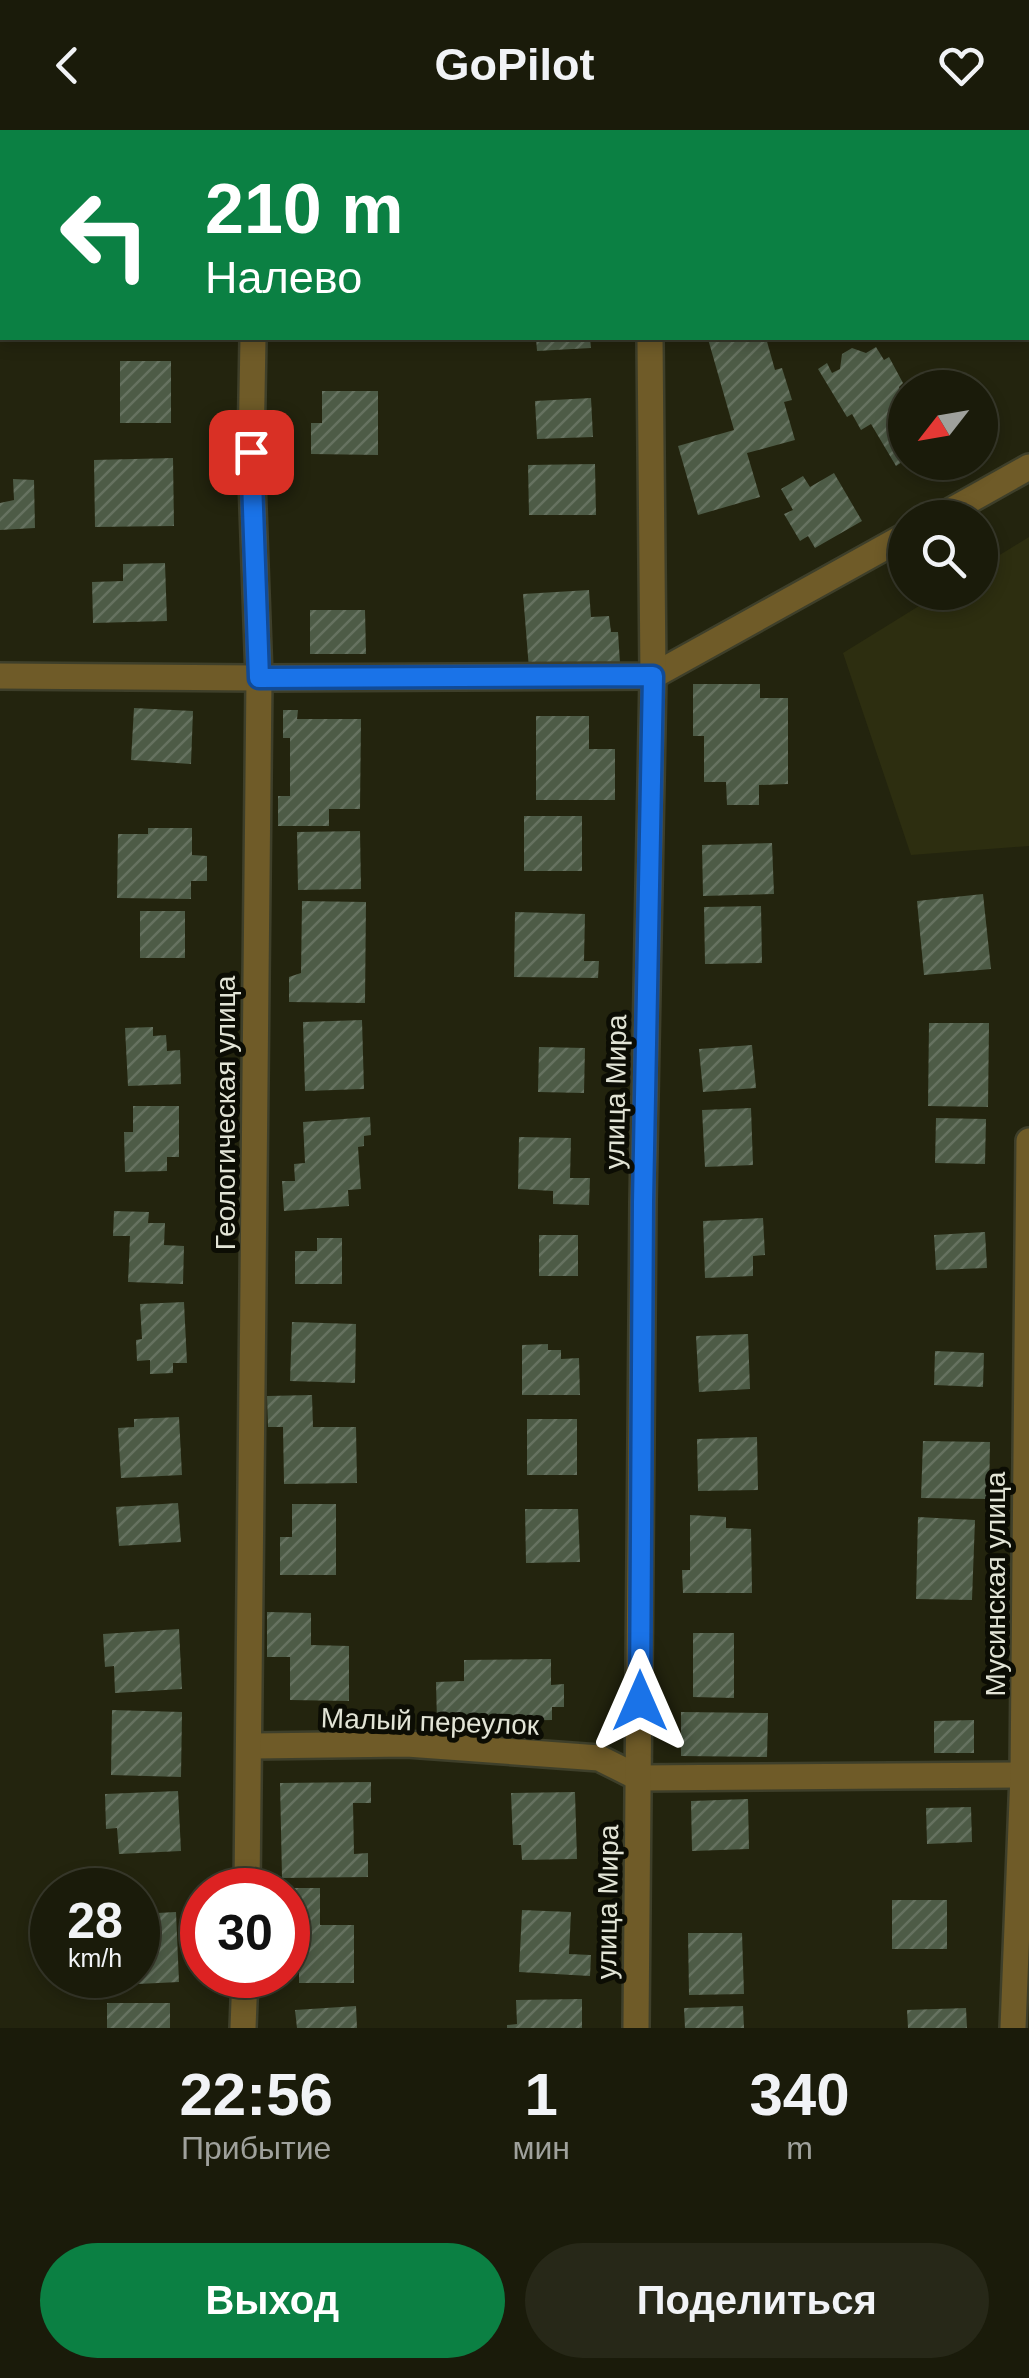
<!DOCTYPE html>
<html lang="ru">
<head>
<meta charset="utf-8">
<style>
	:root { --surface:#1a1b0a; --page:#272818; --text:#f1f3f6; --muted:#9fa19c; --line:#38392b; --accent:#0b8043 }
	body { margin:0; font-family:Helvetica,sans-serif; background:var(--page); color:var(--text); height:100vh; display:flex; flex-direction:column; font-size:38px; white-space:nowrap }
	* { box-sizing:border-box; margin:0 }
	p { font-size:32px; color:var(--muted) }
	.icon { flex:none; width:55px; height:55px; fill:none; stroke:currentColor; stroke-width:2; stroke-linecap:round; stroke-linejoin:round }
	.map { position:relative; height:1898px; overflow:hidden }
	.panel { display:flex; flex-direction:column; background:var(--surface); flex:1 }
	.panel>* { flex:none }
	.top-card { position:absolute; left:0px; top:0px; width:1030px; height:210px; box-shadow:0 5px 15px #0003,0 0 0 2px var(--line); background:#0b8043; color:#fff; overflow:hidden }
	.needle { width:65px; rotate:239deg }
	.fabs { position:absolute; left:888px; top:240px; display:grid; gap:20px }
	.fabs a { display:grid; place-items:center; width:110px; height:110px; border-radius:50%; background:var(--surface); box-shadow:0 5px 15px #0003,0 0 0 2px var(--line); font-size:50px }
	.speed { position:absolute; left:30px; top:1738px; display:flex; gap:20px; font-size:50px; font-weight:700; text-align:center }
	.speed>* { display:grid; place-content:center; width:130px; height:130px; border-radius:50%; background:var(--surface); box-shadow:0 5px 15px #0003,0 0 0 2px var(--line); line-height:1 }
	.speed small { font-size:25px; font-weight:400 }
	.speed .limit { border:15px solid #d22; background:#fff; color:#111 }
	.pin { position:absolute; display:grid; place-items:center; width:85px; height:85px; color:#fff; margin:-42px; border-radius:20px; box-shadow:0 5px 15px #0006 }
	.me { position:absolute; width:110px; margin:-55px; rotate:0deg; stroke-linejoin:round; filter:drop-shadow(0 0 8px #0008) }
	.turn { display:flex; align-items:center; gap:35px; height:210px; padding:0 40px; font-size:45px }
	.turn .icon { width:130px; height:130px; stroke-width:2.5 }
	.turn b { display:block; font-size:70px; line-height:85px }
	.eta { display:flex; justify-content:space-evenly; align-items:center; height:170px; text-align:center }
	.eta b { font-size:60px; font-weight:700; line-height:70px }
	.cta { display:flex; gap:20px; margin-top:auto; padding:20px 40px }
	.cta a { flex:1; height:115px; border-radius:60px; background:var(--accent); color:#fff; font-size:40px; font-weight:700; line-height:115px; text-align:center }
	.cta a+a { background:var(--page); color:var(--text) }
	header { display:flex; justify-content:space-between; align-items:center; height:130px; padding:0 40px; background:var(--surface); font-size:45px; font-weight:700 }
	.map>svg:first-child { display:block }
	.built { fill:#2d2e10 }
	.building { fill:url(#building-hatch) }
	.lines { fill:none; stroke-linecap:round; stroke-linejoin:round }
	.minor-casing { stroke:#3e3f2a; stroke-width:30 }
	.minor { stroke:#6f5b28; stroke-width:25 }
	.route-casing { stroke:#114b97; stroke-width:25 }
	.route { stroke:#1a73e8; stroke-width:18 }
	.labels { text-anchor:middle; stroke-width:10; stroke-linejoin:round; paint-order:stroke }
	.street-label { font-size:28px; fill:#e2e4d6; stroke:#0c0d04 }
</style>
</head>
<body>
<header><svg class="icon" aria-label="back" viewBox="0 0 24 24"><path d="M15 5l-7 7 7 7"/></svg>GoPilot<svg class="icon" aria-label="heart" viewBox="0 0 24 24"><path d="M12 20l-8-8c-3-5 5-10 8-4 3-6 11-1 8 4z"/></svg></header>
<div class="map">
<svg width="1029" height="1898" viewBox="0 0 1029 1898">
	<defs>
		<pattern id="building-hatch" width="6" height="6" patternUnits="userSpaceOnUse" patternTransform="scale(2.5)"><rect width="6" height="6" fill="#4d5b46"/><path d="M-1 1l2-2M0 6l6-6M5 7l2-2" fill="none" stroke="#667260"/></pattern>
	</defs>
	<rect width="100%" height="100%" fill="#23240e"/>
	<polygon class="built" points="1029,407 1029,716 911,725 843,523 940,463 980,462 980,437"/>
	<g class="building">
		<polygon points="536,208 590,208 591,218 537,221"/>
		<polygon points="714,208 766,208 775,240 782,238 792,270 784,272 795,310 747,323 760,367 698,385 678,316 734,300 708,209"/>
		<polygon points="876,217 884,230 889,227 903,253 899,257 905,275 898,279 905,291 905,330 896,336 871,294 861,300 852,284 847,287 818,239 827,233 832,243 840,239 842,224 852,218 866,223"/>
		<rect x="120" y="231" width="51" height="62"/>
		<polygon points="322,261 378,261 378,325 311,324 311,293 322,293"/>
		<polygon points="591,268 593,307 537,309 535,271"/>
		<polygon points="173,328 174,396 95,397 94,330"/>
		<polygon points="595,334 596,385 529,385 528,335"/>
		<polygon points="834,343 862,391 815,418 808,406 800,411 784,384 793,380 781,359 803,346 810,357"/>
		<polygon points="13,349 34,350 35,398 0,400 0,373 14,370"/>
		<polygon points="165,433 167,491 93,493 92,452 123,451 123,434"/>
		<polygon points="589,460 591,487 609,486 611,502 618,502 620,533 529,539 523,464"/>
		<polygon points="310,480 365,480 366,524 310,524"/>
		<polygon points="693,554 760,554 760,568 788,568 788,654 759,655 759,675 727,675 726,652 704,652 704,606 693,606"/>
		<polygon points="134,578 193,581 191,634 131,630"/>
		<polygon points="283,580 298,580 297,589 361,589 360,679 329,679 329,696 278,696 278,666 290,666 290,608 283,608"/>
		<polygon points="536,586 589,586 589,619 615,619 615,670 536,670"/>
		<rect x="524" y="686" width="58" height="55"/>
		<polygon points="148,698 192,698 192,725 207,726 207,751 191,751 191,769 117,768 118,704 148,704"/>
		<polygon points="360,701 361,759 298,760 297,702"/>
		<polygon points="772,713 774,764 703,766 702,715"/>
		<polygon points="983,764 991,839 924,845 917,771"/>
		<polygon points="302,771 366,772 365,873 289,872 289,847 301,843"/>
		<polygon points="761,776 762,833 705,834 704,777"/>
		<rect x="140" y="781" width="45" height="47"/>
		<polygon points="515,782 585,784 584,831 599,831 598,848 514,847"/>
		<polygon points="362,890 364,959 305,961 303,892"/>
		<polygon points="929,893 989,893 988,977 928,976"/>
		<polygon points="153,897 153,906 166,905 167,921 180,920 181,954 128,956 125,898"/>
		<polygon points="752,915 756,958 703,962 699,919"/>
		<polygon points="539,917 585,918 584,963 538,962"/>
		<polygon points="133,976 179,976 179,1027 167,1027 167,1041 125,1042 124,1002 133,1002"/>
		<polygon points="751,978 753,1035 705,1037 702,980"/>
		<polygon points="370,987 371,1005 364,1006 364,1016 358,1017 361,1059 348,1060 349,1076 284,1081 282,1051 295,1051 294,1034 305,1033 303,992"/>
		<polygon points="936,988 986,989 985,1034 935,1033"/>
		<polygon points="519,1007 571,1008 570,1048 590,1048 589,1075 553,1074 553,1061 518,1059"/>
		<polygon points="114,1081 149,1082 148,1093 165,1093 164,1115 184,1116 183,1154 128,1152 130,1106 113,1106"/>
		<polygon points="763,1088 765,1125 753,1126 753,1146 705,1148 703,1091"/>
		<polygon points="985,1102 987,1138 936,1140 934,1105"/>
		<rect x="539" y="1105" width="39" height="41"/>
		<polygon points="317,1108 342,1108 342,1154 295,1154 295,1121 317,1121"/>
		<polygon points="184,1172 187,1233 173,1233 173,1243 150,1244 150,1230 137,1231 136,1210 142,1209 140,1174"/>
		<polygon points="292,1192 356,1194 355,1253 290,1251"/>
		<polygon points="748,1204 750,1259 699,1262 696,1206"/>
		<polygon points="548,1214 548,1220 561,1220 561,1229 579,1228 580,1265 522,1265 522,1215"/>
		<polygon points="935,1221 984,1223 983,1257 934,1255"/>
		<polygon points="312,1265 313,1297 356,1297 357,1353 284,1354 283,1297 268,1297 267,1266"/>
		<polygon points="179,1287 182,1345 121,1348 118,1298 134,1297 134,1289"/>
		<rect x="527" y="1289" width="50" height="56"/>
		<polygon points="757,1307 758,1360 698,1361 697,1309"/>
		<polygon points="923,1311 990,1312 989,1369 921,1368"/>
		<polygon points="178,1373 181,1412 119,1416 116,1377"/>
		<polygon points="292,1374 336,1374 336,1445 280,1445 280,1407 292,1407"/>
		<polygon points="525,1379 578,1379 580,1432 526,1433"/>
		<polygon points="690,1385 726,1387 726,1398 751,1399 752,1463 683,1463 682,1440 690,1440"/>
		<polygon points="918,1387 975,1390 972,1470 916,1469"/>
		<polygon points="267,1482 311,1483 311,1515 349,1516 349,1571 290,1570 290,1527 267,1527"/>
		<polygon points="179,1499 182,1559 115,1563 114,1536 105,1537 103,1504"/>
		<polygon points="693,1503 734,1503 734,1568 693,1567"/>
		<polygon points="551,1529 551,1555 564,1554 564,1577 552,1577 552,1590 437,1592 436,1552 464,1551 464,1530"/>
		<polygon points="112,1580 182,1582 181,1647 111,1645"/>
		<polygon points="681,1582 768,1583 767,1627 681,1626"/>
		<polygon points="974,1590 974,1623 934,1623 934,1591"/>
		<polygon points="371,1652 371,1673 353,1673 354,1724 368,1723 368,1747 282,1748 280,1653"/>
		<polygon points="178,1661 181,1721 119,1724 117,1698 106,1699 105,1664"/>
		<polygon points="575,1662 577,1729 522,1730 521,1715 513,1715 511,1663"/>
		<polygon points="748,1669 749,1719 692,1721 691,1671"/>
		<polygon points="971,1677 972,1712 927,1714 926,1678"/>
		<polygon points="288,1758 320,1758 320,1795 354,1795 354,1853 299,1853 299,1795 288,1795"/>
		<rect x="892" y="1770" width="55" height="49"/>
		<polygon points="522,1780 571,1782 569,1824 591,1825 590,1846 519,1842"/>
		<polygon points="176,1782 179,1852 117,1855 117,1845 138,1845 138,1784"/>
		<polygon points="688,1803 742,1803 744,1864 689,1865"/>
		<polygon points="582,1869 582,1898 507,1898 507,1895 517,1894 516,1870"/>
		<rect x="107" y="1873" width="63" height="25"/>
		<polygon points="356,1876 357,1898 297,1898 295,1880"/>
		<polygon points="743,1876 744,1898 685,1898 684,1878"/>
		<polygon points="966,1878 967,1898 908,1898 907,1880"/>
	</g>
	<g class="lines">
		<defs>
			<g id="minor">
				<polyline points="645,0 645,2"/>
				<polyline points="258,2 258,0"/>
				<polyline points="938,388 1029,337"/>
				<polyline points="0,546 259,548 653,546 905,406"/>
				<polyline points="250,1616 407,1614 599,1628 639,1648 1023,1645"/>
				<polyline points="247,1760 259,548 251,322 253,208"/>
				<polyline points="243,1898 245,1845"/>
				<polyline points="636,1898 643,1072 653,546 650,208"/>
				<polyline points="1013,1898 1023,1645 1029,1011"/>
			</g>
		</defs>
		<use href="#minor" class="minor-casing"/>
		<use href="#minor" class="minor"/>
	</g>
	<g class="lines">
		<defs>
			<polyline id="route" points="251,322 259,548 653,546 643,1072 640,1571"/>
		</defs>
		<use href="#route" class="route-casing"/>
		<use href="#route" class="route"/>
	</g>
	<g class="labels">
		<g class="street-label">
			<text transform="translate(615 962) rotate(-89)" y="10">улица Мира</text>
			<text transform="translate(225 983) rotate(-90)" y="10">Геологическая улица</text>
			<text transform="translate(995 1454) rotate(-90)" y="10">Мусинская улица</text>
			<text transform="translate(430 1591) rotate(2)" y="10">Малый переулок</text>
			<text transform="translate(607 1772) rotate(-89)" y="10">улица Мира</text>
		</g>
	</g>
</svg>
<div class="fabs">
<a><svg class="needle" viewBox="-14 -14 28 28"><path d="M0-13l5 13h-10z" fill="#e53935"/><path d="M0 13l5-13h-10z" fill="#9fa19c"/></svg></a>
<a><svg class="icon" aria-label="search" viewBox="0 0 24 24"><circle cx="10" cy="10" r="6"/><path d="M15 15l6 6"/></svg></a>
</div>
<div class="speed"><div>28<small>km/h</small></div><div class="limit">30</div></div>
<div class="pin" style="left:251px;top:322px;background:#d93025"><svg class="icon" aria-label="arrive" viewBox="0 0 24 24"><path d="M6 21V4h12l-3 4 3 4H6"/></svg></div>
<svg class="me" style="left:640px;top:1571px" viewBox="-20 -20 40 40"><path d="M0-17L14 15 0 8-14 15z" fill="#1a73e8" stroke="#fff" stroke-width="4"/></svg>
<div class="top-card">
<div class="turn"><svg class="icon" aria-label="left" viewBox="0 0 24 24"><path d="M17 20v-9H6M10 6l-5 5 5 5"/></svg><div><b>210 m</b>Налево</div></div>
</div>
</div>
<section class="panel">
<div class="eta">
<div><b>22:56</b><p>Прибытие</p></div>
<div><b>1</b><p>мин</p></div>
<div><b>340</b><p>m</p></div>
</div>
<div class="cta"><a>Выход</a><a>Поделиться</a></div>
</section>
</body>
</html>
